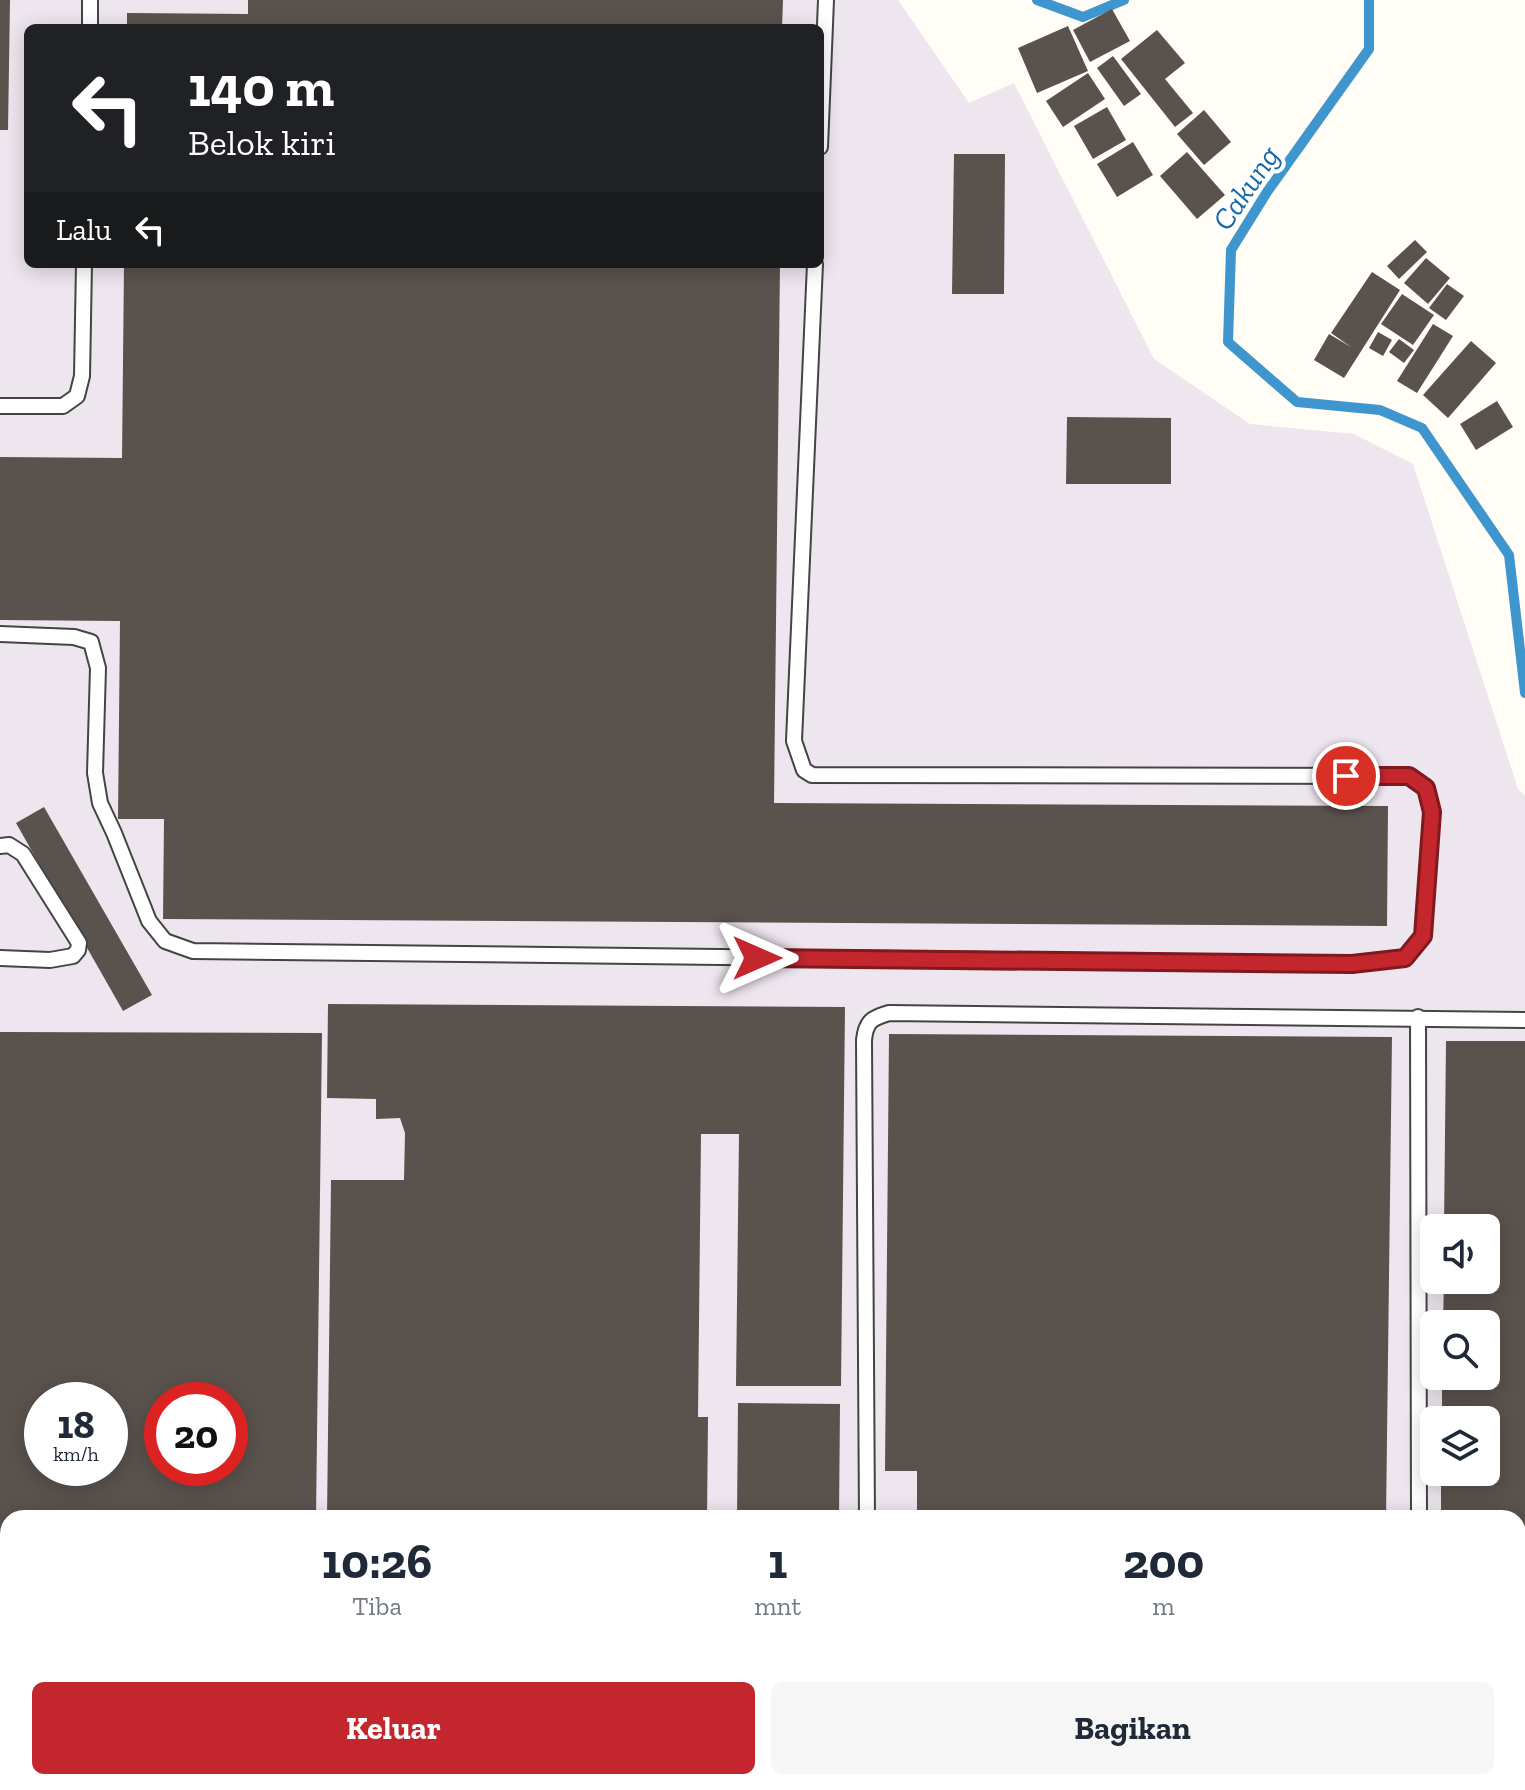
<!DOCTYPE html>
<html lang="id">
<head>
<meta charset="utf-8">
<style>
	:root { --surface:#fff; --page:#f6f6f7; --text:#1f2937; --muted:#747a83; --accent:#c4262e }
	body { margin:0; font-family:"Zilla Slab",serif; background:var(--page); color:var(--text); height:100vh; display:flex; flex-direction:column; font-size:30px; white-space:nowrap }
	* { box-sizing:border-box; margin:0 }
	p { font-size:26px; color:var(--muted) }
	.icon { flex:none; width:44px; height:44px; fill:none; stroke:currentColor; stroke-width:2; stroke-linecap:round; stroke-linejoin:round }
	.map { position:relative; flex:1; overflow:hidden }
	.drawer { position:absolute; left:0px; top:1510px; width:1526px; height:280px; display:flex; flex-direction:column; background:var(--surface); border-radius:24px 24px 0 0; box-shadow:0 4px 20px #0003 }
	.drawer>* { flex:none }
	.banner { position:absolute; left:24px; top:24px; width:800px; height:244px; border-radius:12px; box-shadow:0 4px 20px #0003; background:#202124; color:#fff; overflow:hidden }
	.buttons { position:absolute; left:1420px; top:1214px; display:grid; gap:16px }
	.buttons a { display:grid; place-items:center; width:80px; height:80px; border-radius:12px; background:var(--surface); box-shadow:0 4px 20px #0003; font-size:40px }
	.speed { position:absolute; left:24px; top:1382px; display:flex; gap:16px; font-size:40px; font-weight:700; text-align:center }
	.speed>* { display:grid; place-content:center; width:104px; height:104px; border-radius:50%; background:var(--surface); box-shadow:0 4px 20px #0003; line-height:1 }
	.speed small { font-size:20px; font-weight:400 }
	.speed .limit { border:12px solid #d22; background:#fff; color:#111 }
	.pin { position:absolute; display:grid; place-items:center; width:68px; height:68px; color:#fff; margin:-34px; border:4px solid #fff; border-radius:50%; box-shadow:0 2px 8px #0007 }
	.me { position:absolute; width:88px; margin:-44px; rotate:90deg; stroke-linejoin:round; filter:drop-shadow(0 0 6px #0008) }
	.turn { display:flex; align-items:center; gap:28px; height:168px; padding:0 32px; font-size:36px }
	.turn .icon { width:104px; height:104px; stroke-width:2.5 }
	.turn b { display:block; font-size:56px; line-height:68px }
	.then { display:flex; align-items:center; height:76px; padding:0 32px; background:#0003; gap:16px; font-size:30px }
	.eta { display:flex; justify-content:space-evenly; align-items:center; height:136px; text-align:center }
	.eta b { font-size:48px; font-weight:700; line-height:56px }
	.button { display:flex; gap:16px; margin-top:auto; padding:16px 32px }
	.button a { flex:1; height:92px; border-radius:12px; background:var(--accent); color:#fff; font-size:32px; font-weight:700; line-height:92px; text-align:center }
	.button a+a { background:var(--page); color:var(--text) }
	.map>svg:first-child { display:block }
	.industrial { fill:#eee6ef; fill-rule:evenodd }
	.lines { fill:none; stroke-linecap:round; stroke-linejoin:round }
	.stream { stroke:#3f96cf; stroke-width:10 }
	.building { fill:#5a524d; fill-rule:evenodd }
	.service-casing { stroke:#444; stroke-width:18 }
	.service { stroke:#fff; stroke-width:14 }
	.route-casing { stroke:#7f191e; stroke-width:20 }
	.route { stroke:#c4262e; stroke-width:14 }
	.labels { text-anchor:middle; stroke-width:8; stroke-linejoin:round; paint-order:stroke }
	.water-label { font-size:30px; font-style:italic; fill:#1768a6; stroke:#fff }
</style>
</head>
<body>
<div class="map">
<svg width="1525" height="1790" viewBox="0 0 1525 1790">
	<rect width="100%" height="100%" fill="#fffdf5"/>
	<path class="industrial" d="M 0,0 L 898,0 L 969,103 L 1014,83 L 1154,359 L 1250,424 L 1354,434 L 1413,464 L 1518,789 L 1525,795 L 1525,1790 L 0,1790 ZM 28,28 L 820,28 L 820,264 L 28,264 ZM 1434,1228 L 1486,1228 L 1486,1280 L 1434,1280 ZM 1434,1324 L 1486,1324 L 1486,1376 L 1434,1376 ZM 42,1400 L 110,1400 L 110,1468 L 42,1468 ZM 162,1400 L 230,1400 L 230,1468 L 162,1468 ZM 1434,1420 L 1486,1420 L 1486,1472 L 1434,1472 ZM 8,1518 L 1518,1518 L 1518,1782 L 8,1782 Z"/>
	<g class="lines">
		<g class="stream">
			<polyline points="1037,0 1083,17 1124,0"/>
			<polyline points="1369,0 1369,49 1267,192 1231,250 1228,342 1297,402 1380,410 1422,428 1509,555 1525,693"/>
		</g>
	</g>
	<g class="building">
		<polygon points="0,0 10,0 8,130 0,130"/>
		<polygon points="248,0 783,0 782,28 127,28 127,13 248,14"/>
		<polygon points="1112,9 1130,41 1090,62 1073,30"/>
		<polygon points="1068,26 1088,71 1037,93 1018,48"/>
		<polygon points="1157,30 1185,63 1165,79 1193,113 1175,127 1121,59"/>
		<polygon points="1113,56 1141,94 1124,106 1097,68"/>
		<polygon points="1088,73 1105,99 1063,127 1046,101"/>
		<polygon points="1107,107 1126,140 1093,159 1074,126"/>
		<polygon points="1204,110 1231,142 1204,165 1177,134"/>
		<polygon points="1133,142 1153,175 1117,197 1097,164"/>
		<polygon points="1187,152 1225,195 1197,219 1160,176"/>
		<polygon points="954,154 1005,154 1004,294 952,294"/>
		<polygon points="1415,240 1427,252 1399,279 1387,266"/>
		<polygon points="1426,258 1450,278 1428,304 1404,283"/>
		<polygon points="124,264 780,264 774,803 1388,806 1387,926 163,919 164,819 118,819 120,621 0,620 0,457 122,458"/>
		<polygon points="1372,272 1400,290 1344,378 1314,360 1329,334 1351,347 1331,333"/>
		<polygon points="1447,284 1464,296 1446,320 1429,308"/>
		<polygon points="1402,294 1434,315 1413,345 1381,324"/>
		<polygon points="1433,324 1453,336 1417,393 1397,381"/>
		<polygon points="1378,332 1392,340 1383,356 1369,348"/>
		<polygon points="1399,339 1414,350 1404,363 1389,352"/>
		<polygon points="1471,341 1496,363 1448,418 1423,395"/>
		<polygon points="1497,401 1513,427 1476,450 1460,424"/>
		<polygon points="1067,417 1171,418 1171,484 1066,484"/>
		<polygon points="44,807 152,995 123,1011 16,823"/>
		<polygon points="328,1004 845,1007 841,1386 736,1386 739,1134 701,1134 698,1417 708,1417 707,1518 327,1518 331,1180 404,1180 405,1133 400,1118 376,1119 376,1099 327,1098"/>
		<path d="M 0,1032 L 322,1033 L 316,1518 L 8,1518 L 8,1565 L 2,1565 L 3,1535 L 0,1535 ZM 42,1400 L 110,1400 L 110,1468 L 42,1468 ZM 162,1400 L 230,1400 L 230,1468 L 162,1468 Z"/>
		<polygon points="889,1034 1392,1037 1386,1518 917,1518 917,1471 885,1471"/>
		<polygon points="1446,1041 1525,1041 1525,1624 1518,1624 1518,1518 1441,1518 1441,1472 1486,1472 1486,1420 1442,1420 1442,1376 1486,1376 1486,1324 1443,1324 1444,1280 1486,1280 1486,1228 1444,1228"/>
		<polygon points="738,1403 840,1404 839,1518 737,1518"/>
		<polygon points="0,1656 8,1656 8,1782 894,1782 894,1790 0,1790"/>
		<polygon points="1518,1672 1525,1672 1525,1790 1264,1790 1264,1782 1518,1782"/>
		<rect x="950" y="1782" width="128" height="8"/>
	</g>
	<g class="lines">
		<defs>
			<g id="service">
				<polyline points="90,28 90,0"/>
				<polyline points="820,147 826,0"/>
				<polyline points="0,406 63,406 77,396 82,376 84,264"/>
				<polyline points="0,634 74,637 91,642 98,668 95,773 100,803 114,833 149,921 165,941 193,951 1352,964 1405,958 1423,936 1432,812 1426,788 1409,776 812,775 804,770 794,741 815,264"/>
				<polyline points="0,846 9,845 23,854 79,943 78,950 73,956 50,960 0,958"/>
				<polyline points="1418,1017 1419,1518"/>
				<path d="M 867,1518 L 864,1040 C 866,1021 872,1018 889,1013 L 1525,1020"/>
				<polyline points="0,1634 8,1634"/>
			</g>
		</defs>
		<use href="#service" class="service-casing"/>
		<use href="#service" class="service"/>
	</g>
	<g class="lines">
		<defs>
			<polyline id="route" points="757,958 1352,964 1405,958 1423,936 1432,812 1426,788 1409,776 1346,776"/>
		</defs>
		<use href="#route" class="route-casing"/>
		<use href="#route" class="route"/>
	</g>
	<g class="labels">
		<g class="water-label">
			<text transform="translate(1246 188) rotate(-56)" y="10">Cakung</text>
		</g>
	</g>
</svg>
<div class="buttons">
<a><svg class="icon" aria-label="sound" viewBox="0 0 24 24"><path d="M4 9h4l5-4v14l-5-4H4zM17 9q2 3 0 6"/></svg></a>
<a><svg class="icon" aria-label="search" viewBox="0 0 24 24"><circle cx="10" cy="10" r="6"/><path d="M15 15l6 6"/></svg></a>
<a><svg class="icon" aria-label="layers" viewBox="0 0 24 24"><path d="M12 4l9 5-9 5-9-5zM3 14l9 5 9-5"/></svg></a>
</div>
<div class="speed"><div>18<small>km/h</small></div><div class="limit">20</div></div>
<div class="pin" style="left:1346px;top:776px;background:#d93025"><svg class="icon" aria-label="arrive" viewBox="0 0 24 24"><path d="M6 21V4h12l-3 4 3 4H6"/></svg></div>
<svg class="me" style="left:757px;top:958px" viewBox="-20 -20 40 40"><path d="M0-17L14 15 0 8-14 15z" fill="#c4262e" stroke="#fff" stroke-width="4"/></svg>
<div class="banner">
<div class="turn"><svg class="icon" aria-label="left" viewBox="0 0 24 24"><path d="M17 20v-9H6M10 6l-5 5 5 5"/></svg><div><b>140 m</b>Belok kiri</div></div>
<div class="then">Lalu<svg class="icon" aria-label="left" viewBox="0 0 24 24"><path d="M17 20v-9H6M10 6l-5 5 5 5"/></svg></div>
</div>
<section class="drawer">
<div class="eta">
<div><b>10:26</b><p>Tiba</p></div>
<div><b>1</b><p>mnt</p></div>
<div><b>200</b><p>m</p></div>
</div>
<div class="button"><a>Keluar</a><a>Bagikan</a></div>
</section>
</div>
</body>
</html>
